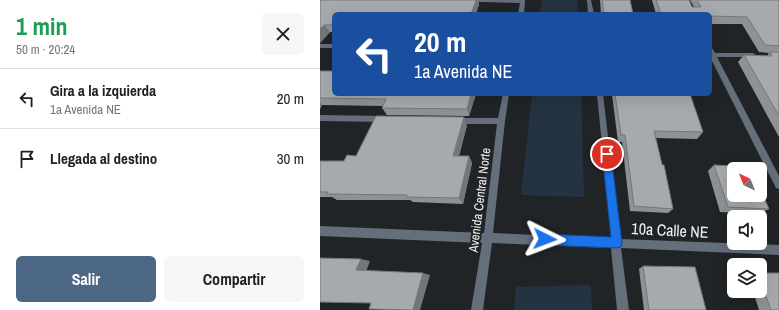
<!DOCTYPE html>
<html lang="es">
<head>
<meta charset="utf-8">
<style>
	:root { --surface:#fff; --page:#f6f6f6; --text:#202124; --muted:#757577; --line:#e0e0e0; --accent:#4b6784 }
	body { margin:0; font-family:"Archivo Narrow",sans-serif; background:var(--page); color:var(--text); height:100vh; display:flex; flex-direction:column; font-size:15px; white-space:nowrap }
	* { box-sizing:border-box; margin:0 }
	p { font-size:13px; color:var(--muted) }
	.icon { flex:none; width:22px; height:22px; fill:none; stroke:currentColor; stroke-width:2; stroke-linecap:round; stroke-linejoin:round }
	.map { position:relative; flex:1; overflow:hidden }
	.sheet { display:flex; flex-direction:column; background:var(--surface); width:320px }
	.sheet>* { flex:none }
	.banner { position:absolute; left:12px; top:12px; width:380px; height:84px; border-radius:6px; box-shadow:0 4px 16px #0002; background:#1a4fa0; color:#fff; overflow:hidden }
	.needle { width:26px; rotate:317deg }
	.fabs { position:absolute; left:407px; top:162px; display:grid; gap:8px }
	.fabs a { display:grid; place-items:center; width:40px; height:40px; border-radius:6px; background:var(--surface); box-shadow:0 4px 16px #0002; font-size:20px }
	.pin { position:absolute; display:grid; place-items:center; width:34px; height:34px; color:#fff; margin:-17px; border:2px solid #fff; border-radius:50%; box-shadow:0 1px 4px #0007 }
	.me { position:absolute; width:44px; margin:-22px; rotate:93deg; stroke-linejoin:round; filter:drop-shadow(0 0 3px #0008) }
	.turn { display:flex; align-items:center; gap:14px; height:84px; padding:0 16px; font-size:18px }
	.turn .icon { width:52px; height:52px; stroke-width:2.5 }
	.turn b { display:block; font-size:28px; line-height:34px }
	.round { display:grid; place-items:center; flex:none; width:42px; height:42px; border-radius:6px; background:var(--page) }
	.head { display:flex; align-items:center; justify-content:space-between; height:68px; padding:0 16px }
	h1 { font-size:24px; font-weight:700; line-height:30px; color:#1e9e55 }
	.action { display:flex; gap:8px; margin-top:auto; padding:8px 16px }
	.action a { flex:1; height:46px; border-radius:6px; background:var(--accent); color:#fff; font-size:16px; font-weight:700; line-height:46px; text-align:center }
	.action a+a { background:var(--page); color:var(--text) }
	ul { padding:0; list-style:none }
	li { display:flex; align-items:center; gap:12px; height:60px; padding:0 16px; border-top:1px solid var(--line) }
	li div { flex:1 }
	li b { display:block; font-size:15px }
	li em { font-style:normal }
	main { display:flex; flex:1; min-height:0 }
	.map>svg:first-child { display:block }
	.green { fill:#243342 }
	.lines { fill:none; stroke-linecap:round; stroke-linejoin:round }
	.street { fill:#646f7b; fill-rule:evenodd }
	.wall { fill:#8f9295 }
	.shaded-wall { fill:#747779 }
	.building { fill:#a6aaad; stroke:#747779 }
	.route { fill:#1a73e8; stroke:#114b97 }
	.labels { text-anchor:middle; stroke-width:4; stroke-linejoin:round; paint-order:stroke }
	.street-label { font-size:13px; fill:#eef0f2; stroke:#212426 }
	.near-street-label { font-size:16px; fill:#eef0f2; stroke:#212426 }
</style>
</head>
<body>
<main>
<section class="sheet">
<div class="head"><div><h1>1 min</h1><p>50 m · 20:24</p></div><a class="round"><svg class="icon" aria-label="close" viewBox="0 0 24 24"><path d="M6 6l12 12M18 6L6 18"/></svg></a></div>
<ul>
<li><svg class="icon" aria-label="left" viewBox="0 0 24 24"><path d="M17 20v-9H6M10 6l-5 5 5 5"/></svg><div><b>Gira a la izquierda</b><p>1a Avenida NE</p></div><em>20 m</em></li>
<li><svg class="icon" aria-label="arrive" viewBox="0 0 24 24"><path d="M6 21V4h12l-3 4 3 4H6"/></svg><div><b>Llegada al destino</b></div><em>30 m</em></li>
</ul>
<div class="action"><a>Salir</a><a>Compartir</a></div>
</section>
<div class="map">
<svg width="459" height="310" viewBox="0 0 459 310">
	<rect width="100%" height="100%" fill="#212426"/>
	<g class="green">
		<polygon points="222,0 257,0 257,14 220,14"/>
		<polygon points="212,94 261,94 264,197 201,195"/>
		<polygon points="271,285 272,310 194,310 196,287"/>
	</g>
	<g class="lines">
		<g class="street">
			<polygon points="126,0 205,0 205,2 204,14 198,14 200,3 128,1"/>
			<polygon points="267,0 271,0 274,14 268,14"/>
			<rect x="0" y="44" width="14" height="4"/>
			<polygon points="390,47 392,48 395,53 433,53 436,55 433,57 397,57 459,176 459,189 456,188 390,57"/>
			<polygon points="183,94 189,94 185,121 173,233 291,238 277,94 283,94 300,239 459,245 459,255 301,248 309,310 297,310 291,248 172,243 163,310 151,310 162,243 0,236 0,226 164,233 177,124 136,124 132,121 136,118 178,118"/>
			<polygon points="0,115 64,116 68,119 64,122 0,121"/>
		</g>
	</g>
	<g class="wall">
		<polygon points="0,0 158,0 159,4 156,14 14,14 14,32 10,32 0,43"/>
		<polygon points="280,0 310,0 313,14 281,14"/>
		<polygon points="332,0 369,0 372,7 374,7 370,0 459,0 459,137 418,62 424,55 447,56 449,53 439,52 422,24 390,24 390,14 336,14"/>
		<polygon points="0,71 14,94 156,94 149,116 67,115 62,108 63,106 2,105 0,109"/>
		<polygon points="292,94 370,94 383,132 377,139 336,138 353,209 348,213 310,211 302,142 298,142"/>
		<polygon points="147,125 139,156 149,156 152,163 143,204 93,202 90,200 17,200 12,197 0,197 0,161 24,161 36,156"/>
		<polygon points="394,165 449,209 439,214 400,212 388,171"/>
		<polygon points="323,266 386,310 324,310 319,269"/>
		<polygon points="440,273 459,310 439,310 433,291 440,291"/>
	</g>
	<g class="shaded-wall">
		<polygon points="156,0 158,0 159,4 156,14 151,14"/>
		<polygon points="4,25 10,32 0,43 0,29"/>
		<polygon points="151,94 156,94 149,116 147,109"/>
		<polygon points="0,102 2,105 0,109"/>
		<polygon points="144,117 147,125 137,163 133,156"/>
		<polygon points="149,156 152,163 143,204 139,198"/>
		<polygon points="41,259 50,261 46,272 36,270"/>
		<polygon points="103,273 110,275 100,310 93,310"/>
	</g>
	<g class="building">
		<polygon points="0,0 156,0 151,14 14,14 14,25 4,25 0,29"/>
		<polygon points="282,0 310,0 313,14 284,14"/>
		<polygon points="336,0 369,0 372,7 381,7 377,0 459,0 459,46 445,45 427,17 390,16 390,14 341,14"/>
		<polygon points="450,52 459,52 459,116 424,55 452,56"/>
		<polygon points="0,71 14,71 14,94 151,94 147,109 62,108 66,99 0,98"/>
		<polygon points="295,94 370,94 383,132 334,131 342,165 344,165 353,209 314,206 305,135 301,135"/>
		<polygon points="56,116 144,117 133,156 149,156 139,198 86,197 87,195 6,194 8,192 0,192 0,161 24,161 27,155 36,156"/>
		<polygon points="394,165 431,167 432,169 414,169 414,195 440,195 440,188 449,209 408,207"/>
		<polygon points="0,258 41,259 36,270 103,273 93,310 49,309 51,303 0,302"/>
		<polygon points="323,266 375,267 386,310 329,310"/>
		<polygon points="440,273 459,273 459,310 451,310 440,280"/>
	</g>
	<polygon class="route" points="287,150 290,151 291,154 302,243 301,247 297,248 225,245 222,243 220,239 222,236 225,234 291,237 282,154 284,151"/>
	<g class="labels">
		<g class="street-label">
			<text transform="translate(159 200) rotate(-83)" y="5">Avenida Central Norte</text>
		</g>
		<g class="near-street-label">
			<text transform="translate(350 230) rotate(3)" y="6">10a Calle NE</text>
		</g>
	</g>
</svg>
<div class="fabs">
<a><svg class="needle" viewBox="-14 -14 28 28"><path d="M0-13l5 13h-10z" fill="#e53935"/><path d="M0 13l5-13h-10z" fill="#757577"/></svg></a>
<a><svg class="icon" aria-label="sound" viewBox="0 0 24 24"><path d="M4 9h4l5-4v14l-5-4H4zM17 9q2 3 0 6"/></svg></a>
<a><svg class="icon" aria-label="layers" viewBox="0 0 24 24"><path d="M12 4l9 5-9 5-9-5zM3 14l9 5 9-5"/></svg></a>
</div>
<div class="pin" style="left:287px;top:154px;background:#d93025"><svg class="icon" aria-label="arrive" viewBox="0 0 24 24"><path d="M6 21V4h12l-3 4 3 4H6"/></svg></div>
<svg class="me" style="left:225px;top:239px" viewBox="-20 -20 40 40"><path d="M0-17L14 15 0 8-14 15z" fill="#1a73e8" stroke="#fff" stroke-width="4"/></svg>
<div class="banner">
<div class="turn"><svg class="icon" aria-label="left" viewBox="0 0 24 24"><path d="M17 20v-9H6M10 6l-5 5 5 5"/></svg><div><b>20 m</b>1a Avenida NE</div></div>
</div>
</div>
</main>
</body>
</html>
